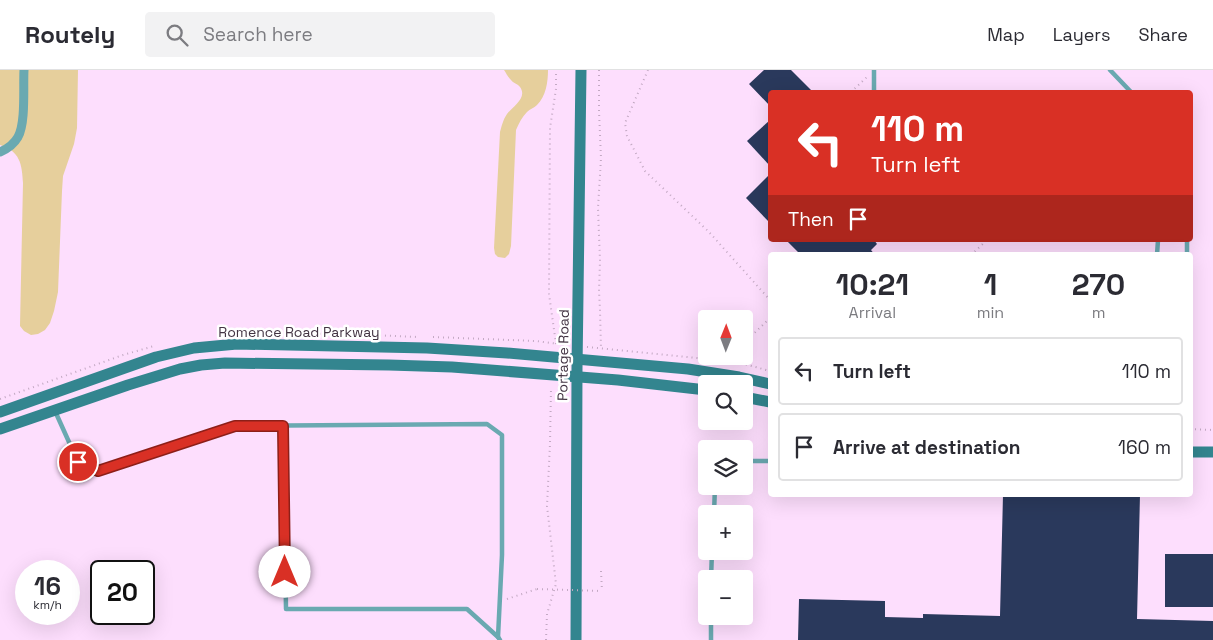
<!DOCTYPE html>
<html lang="en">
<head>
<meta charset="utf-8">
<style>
	:root { --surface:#fff; --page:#f2f2f3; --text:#2b2b33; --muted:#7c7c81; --line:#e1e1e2 }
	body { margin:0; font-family:"Space Grotesk",sans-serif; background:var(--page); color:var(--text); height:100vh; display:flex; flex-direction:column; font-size:19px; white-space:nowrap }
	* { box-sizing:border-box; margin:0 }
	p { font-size:16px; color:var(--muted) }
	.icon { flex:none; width:28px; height:28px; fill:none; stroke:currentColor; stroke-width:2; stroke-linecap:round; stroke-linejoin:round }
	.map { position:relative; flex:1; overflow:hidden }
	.drawer { position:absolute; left:768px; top:182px; width:425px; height:245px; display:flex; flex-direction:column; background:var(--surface); border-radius:5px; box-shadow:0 5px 20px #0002 }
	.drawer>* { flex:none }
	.guide { position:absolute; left:768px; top:20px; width:425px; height:152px; border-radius:5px; box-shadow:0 5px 20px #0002; background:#d93025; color:#fff; overflow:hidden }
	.needle { width:32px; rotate:1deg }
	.tools { position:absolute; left:698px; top:240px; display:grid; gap:10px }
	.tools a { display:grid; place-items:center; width:55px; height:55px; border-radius:5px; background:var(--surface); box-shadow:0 5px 20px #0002; font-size:25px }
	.speed { position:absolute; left:15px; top:490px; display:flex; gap:10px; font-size:25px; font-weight:700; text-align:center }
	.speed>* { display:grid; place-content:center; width:65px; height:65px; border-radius:50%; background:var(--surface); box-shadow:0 5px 20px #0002; line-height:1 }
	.speed small { font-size:12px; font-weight:400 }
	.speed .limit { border:2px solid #111; border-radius:8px; background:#fff; color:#111 }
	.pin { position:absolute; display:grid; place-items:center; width:42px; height:42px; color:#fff; margin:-21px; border:2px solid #fff; border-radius:50%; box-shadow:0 1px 5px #0007 }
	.me { position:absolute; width:55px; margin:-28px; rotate:0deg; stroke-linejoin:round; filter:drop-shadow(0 0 4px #0008) }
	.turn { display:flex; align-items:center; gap:18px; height:105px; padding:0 20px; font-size:22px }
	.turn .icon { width:65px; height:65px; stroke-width:2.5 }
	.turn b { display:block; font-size:35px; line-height:42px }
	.then { display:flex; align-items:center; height:48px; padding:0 20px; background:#0003; gap:10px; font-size:19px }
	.eta { display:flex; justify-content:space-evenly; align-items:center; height:85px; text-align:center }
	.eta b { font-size:30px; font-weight:700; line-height:35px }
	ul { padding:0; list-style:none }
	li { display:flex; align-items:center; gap:15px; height:68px; margin:0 10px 8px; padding:0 10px; border:2px solid var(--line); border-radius:5px }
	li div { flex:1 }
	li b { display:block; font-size:19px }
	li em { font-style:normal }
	header { display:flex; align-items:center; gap:30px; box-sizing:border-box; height:70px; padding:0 25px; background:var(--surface); border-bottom:1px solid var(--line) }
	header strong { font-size:24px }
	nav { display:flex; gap:28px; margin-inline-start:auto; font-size:18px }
	.search { width:350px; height:45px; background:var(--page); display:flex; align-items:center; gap:12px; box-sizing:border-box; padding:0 18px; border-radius:5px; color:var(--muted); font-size:19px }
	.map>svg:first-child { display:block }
	.green { fill:#e6cf9c }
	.building { fill:#2a395c }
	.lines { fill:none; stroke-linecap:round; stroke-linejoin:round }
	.path { stroke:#c3a9c3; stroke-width:2; stroke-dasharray:1 4; stroke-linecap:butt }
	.lane { stroke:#6aa9b1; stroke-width:4.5 }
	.street { stroke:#6aa9b1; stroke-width:9 }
	.secondary { stroke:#33858f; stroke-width:11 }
	.path-bridge { stroke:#c3a9c3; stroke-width:2; stroke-dasharray:1 4; stroke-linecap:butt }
	.route-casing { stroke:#8d1f18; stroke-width:12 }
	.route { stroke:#d93025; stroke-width:9 }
	.labels { text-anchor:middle; stroke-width:5; stroke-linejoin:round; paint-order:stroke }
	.street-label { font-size:14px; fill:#433443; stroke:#fff }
</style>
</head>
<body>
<header>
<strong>Routely</strong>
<div class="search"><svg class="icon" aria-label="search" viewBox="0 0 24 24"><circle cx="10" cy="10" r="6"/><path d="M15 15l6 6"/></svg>Search here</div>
<nav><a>Map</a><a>Layers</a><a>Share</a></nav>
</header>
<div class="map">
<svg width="1213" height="570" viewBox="0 0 1213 570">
	<rect width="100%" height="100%" fill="#fddefd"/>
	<g class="green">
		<path d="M 0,0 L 78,0 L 77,58 L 74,74 L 63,106 L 62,121 L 58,222 L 54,241 L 50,253 L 45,260 L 38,264 L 31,265 L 24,261 L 20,256 L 23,113 C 22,94 20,81 0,75 Z"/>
		<path d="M 504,0 L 548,0 C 548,12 546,26 537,35 C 534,38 530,39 527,42 C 522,47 519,53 516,60 L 511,176 L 509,184 L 505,188 L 498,187 L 495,184 L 494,178 L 500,62 C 502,55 503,50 507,44 C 512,37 528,28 520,17 C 518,14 513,13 511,10 C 508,7 506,3 504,0 Z"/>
	</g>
	<g class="building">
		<polygon points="764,0 791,0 813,22 770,22 770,36 749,14"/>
		<polygon points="770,50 770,96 747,71"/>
		<polygon points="770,104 770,153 746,128"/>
		<polygon points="786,170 874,170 877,174 871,180 875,185 801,185"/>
		<polygon points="1003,425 1140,425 1137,549 1213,551 1213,570 798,570 799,529 885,531 885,547 923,548 923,544 1000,546"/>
		<rect x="1165" y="484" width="48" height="53"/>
	</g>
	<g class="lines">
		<g class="path">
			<polyline points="599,0 599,41 601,88 598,138 600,191 599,221 600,240 601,279"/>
			<polyline points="648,0 625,53 627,66 645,101 709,162 770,230"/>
			<polyline points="851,22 867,7"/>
			<polyline points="971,185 987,170"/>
			<polyline points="255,263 348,264 418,267"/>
			<polyline points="433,267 536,271 567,275"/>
			<polyline points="744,273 770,248"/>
			<polyline points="556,274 549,224 550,58 556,19 556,0"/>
			<polyline points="587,277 737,292 770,301"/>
			<polyline points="733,292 733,286"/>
			<polyline points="0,329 123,285 154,276"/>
			<polyline points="1190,359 1213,360"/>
			<polyline points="601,501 602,521"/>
			<polyline points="507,529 537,519"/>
			<polyline points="546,570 547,544 556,514 547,436 550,374 551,319"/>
		</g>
		<g class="lane">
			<polyline points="874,0 874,22"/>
			<polyline points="1110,0 1131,22"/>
			<polyline points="1157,185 1158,170"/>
			<polyline points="1187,185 1187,170"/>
			<polyline points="55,341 78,392 98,401 235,356 487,354 502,365 502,485 498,567 500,570"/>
			<polyline points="283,356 286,539 467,539 498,567"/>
			<polyline points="744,391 770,391"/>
			<polyline points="714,444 715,416"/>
			<polyline points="711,509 712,481"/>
			<polyline points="711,570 711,546"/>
		</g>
		<path class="street" d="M 0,82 C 7,79 14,74 18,67 C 26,52 23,18 24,0"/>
		<g class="secondary">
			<polyline points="744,327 770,332"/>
			<polyline points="0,342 156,287 194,278 237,274 427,278 507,283 688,299 739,307 770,314"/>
			<polyline points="0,359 128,315 180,299 201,295 225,293 389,295 452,297 618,310 706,320"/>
			<polyline points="1190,382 1213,382"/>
			<polyline points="576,570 577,299 581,0"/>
		</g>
		<polyline class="path-bridge" points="537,519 602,521"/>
	</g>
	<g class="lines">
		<defs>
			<polyline id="route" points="78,392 98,401 235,356 283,356 285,502"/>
		</defs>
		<use href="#route" class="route-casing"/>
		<use href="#route" class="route"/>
	</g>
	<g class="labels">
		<g class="street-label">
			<text x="299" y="267">Romence Road Parkway</text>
			<text transform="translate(563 285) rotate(-89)" y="5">Portage Road</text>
		</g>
	</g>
</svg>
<div class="tools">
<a><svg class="needle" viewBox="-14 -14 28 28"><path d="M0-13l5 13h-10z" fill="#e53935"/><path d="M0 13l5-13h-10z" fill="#7c7c81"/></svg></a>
<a><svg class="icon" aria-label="search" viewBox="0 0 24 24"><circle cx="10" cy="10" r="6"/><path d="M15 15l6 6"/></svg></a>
<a><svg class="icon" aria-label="layers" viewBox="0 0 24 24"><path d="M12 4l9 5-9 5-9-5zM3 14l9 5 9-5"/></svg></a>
<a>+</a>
<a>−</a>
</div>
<div class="speed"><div>16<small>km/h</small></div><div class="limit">20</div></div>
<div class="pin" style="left:78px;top:392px;background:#d93025"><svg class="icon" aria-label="arrive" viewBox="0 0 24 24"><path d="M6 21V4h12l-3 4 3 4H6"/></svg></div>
<svg class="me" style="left:285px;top:502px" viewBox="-20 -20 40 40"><circle r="19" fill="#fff"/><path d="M0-13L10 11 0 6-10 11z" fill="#d93025"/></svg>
<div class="guide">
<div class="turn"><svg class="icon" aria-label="left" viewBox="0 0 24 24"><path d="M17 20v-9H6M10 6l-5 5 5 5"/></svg><div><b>110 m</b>Turn left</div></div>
<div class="then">Then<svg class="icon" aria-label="arrive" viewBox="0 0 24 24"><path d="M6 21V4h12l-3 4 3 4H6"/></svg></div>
</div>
<section class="drawer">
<div class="eta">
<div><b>10:21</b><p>Arrival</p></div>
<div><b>1</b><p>min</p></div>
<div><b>270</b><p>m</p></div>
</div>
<ul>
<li><svg class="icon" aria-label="left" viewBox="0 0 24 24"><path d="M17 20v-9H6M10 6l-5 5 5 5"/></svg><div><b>Turn left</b></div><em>110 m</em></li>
<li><svg class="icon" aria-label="arrive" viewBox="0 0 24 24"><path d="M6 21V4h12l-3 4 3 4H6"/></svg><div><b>Arrive at destination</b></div><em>160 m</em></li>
</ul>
</section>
</div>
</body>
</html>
